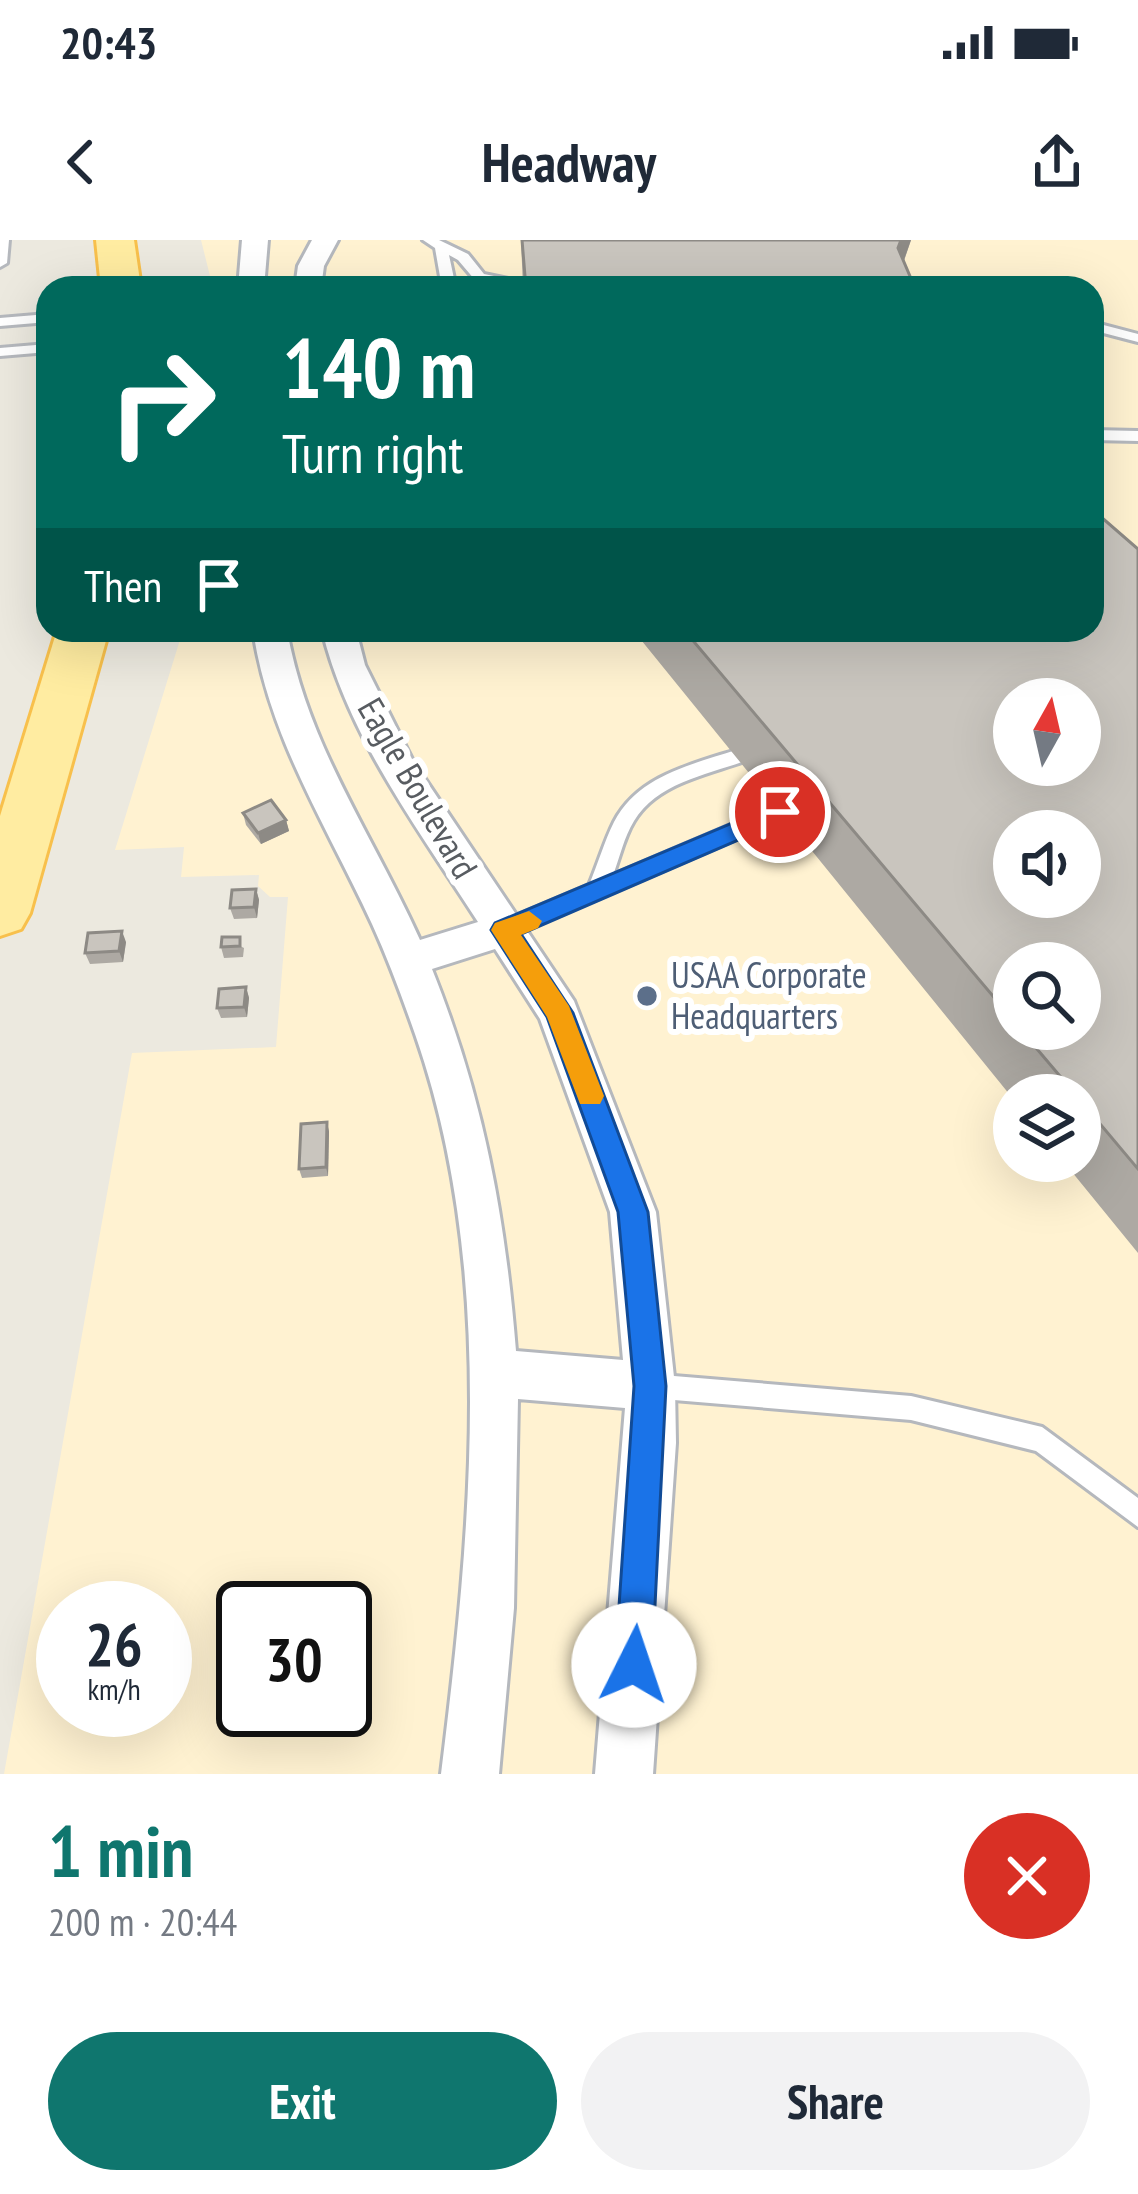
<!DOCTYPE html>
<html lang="en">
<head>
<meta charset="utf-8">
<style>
	:root { --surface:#fff; --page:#f2f2f3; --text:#1f2937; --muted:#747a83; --accent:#0f766e }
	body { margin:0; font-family:"PT Sans Narrow",sans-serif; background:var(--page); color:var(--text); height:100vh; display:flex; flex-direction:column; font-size:45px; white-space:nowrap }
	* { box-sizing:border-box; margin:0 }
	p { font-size:39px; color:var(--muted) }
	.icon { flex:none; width:66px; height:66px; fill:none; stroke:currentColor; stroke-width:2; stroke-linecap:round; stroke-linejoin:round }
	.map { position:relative; height:1534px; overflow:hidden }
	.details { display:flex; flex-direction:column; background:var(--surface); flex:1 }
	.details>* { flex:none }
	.top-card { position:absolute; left:36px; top:36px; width:1068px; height:366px; border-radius:36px; box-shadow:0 12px 48px #0002; background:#00695c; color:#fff; overflow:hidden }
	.needle { width:78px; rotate:8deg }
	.buttons { position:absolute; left:993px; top:438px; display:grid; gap:24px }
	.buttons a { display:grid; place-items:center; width:108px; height:108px; border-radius:50%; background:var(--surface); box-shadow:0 12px 48px #0002; font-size:60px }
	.speed { position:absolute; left:36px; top:1341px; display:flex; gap:24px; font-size:60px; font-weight:700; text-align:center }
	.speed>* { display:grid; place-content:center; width:156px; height:156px; border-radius:50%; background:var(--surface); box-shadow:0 12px 48px #0002; line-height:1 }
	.speed small { font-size:30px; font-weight:400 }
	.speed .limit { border:6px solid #111; border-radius:18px; background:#fff; color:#111 }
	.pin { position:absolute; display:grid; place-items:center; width:102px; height:102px; color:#fff; margin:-51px; border:6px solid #fff; border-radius:50%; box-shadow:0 3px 12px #0007 }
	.me { position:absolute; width:132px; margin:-66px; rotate:4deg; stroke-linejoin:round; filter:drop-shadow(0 0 9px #0008) }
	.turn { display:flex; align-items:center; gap:42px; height:252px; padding:0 48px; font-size:54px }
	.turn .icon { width:156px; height:156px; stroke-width:2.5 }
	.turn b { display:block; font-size:84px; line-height:102px }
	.then { display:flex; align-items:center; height:114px; padding:0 48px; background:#0003; gap:24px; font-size:45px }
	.round { display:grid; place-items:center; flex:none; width:126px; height:126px; border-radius:63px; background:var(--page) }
	.head { display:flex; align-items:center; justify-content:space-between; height:204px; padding:0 48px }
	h1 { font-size:72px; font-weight:600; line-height:90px; color:var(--accent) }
	.action { display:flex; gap:24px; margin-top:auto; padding:24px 48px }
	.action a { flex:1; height:138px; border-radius:72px; background:var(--accent); color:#fff; font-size:48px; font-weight:600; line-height:138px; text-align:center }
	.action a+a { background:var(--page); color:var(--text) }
	.status { display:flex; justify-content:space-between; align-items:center; height:84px; padding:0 60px; background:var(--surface); direction:ltr }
	.status svg { height:33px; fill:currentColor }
	header { display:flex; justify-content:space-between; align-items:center; height:156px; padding:0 48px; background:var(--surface); font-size:54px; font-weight:600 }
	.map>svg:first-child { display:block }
	.commercial { fill:#fff2d1; fill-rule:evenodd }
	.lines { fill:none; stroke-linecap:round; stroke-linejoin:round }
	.lane-casing { stroke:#b5b8bd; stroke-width:6 }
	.street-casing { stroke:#b5b8bd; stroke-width:6 }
	.primary-casing { stroke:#f8c04c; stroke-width:6 }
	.lane { fill:#fff; fill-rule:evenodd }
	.street { fill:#fff; fill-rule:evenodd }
	.primary { fill:#ffeca1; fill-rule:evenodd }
	.wall { fill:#ada9a3; fill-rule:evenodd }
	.shaded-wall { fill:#8d8a85 }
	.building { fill:#c9c5be; stroke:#8d8a85; stroke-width:3; fill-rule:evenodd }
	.route { fill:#1a73e8; stroke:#114b97; stroke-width:3 }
	.slow { fill:#f59e0b }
	.service-dot { fill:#5c6f8a; stroke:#fff; stroke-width:4.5 }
	.labels { text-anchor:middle; stroke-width:12; stroke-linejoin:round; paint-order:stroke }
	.street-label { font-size:36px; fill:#585c61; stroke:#fff }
	.service-label { font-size:36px; fill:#4e5e75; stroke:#fff; text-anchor:start }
</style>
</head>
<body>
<div class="status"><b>20:43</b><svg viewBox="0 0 49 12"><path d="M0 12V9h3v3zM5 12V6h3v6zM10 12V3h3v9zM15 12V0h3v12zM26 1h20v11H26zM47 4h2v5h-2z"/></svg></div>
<header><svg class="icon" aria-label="back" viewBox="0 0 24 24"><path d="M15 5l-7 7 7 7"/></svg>Headway<svg class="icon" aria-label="share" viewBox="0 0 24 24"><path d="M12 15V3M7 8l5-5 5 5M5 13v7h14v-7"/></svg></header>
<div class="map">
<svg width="1138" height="1534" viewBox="0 0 1138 1534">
	<rect width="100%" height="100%" fill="#ece9df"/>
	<path class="commercial" d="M 201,0 L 1138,0 L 1138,1534 L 4,1534 L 132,813 L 276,807 L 288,657 L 270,657 L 258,646 L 259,635 L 181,637 L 184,607 L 115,610 L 183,390 L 1092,390 L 1092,48 L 213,48 ZM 1014,459 L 1080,459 L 1080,525 L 1014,525 ZM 1014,591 L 1080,591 L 1080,657 L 1014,657 ZM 1014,723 L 1080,723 L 1080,789 L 1014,789 ZM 1014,855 L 1080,855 L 1080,921 L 1014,921 ZM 63,1368 L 165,1368 L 165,1470 L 63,1470 ZM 243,1368 L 345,1368 L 345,1470 L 243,1470 Z"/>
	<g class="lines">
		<defs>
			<g id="lane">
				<polygon points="0,0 9,0 7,23 0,27"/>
				<polygon points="423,0 439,0 468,14 484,34 529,43 522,47 475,40 458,20 449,15 456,48 442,48 435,8"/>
				<polygon points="48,74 48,82 0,86 0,78"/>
				<polygon points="1092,82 1138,94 1138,102 1092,90"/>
				<polygon points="48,104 48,112 0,116 0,108"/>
				<polygon points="1092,190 1138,191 1138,201 1092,200"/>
				<path d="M 736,510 L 742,512 L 745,517 L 742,522 C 705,535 656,544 634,581 C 624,597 620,617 613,635 L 773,567 L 787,567 L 789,572 L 787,577 L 511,696 L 497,696 L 494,690 L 497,684 L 589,645 C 598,624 604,602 614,582 C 638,536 690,525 736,510 Z"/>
				<polygon points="650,1134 911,1156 1042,1187 1138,1258 1138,1287 1036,1211 911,1180 650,1158 641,1154 638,1146 641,1138"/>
			</g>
			<g id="street">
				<polygon points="242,0 268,0 264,48 238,48"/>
				<polygon points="312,0 338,0 324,26 321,48 295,48 298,26"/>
				<path d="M 253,390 L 287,390 C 307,505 373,595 420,700 L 478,682 C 419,590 348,497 322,390 L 356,390 L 365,425 L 413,521 L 574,761 L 656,972 L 675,1146 L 676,1203 L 653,1534 L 595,1534 L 625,1168 L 518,1159 L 514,1368 L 499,1534 L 441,1534 C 471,1293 497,1028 415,794 C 402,757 388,719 372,684 C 327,586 269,498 253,390 ZM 495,709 L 540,779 L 610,972 L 623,1120 L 516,1111 C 505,974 483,857 432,729 Z"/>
			</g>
			<g id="primary">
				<polygon points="96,0 134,0 141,48 101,48"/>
				<polygon points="57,390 109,390 30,673 21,689 0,696 0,576"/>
			</g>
		</defs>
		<use href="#lane" class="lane-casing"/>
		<use href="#street" class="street-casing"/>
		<use href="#primary" class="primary-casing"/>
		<use href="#lane" class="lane"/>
		<use href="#street" class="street"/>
		<use href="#primary" class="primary"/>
	</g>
	<g class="wall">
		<polygon points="521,0 911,0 904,21 915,48 523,48"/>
		<path d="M 1138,309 L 1138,1013 L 1063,921 L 1080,921 L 1080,855 L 1014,855 L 1014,860 L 633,390 L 1092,390 ZM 1014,723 L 1080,789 L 1014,789 Z"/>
		<polygon points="243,573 286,580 289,591 261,604 246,585"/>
		<polygon points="256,649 259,660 257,678 234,679 230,668"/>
		<polygon points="222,697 244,708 243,717 224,718 221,707"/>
		<polygon points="126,702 123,722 90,724 85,713"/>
		<polygon points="246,747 249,758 247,777 221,778 217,768"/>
		<polygon points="327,882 329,892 328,936 302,938 299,929"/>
	</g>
	<g class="shaded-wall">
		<polygon points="901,0 911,0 894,48 898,8"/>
		<polygon points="286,580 289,591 261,604 258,593"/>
		<polygon points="256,649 259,660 257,678 254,667"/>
		<polygon points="122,691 126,702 123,722 119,711"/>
		<polygon points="246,747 249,758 247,777 244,767"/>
		<polygon points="327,882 329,892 328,936 326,927"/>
	</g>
	<g class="building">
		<polygon points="522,0 901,0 898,8 915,48 526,48"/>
		<path d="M 1092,269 L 1138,309 L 1138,929 L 1080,860 L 1080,855 L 1076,855 L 1020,789 L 1080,789 L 1080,723 L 1014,723 L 1014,781 L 684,390 L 1092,390 ZM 1014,459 L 1080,459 L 1080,525 L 1014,525 ZM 1014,591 L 1080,591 L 1080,657 L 1014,657 Z"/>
		<polygon points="271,560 286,580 258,593 243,573"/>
		<polygon points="256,649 254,667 230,668 232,650"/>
		<polygon points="122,691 119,711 85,713 88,693"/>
		<polygon points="222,697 240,697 240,706 221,707"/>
		<polygon points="246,747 244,767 217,768 219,749"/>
		<polygon points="327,882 326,927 299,929 301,884"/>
	</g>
	<polygon class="route" points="780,563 792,572 789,578 521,694 573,773 648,972 666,1146 652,1425 646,1438 634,1443 621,1438 615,1425 634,1146 618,972 547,777 491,690 495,683"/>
	<polygon class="slow" points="529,671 542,681 538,688 521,695 569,766 604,856 600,864 580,864 547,777 491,690 495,683"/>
	<circle class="service-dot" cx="647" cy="756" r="12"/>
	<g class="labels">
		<g class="street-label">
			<text transform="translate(418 548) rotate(60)" y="13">Eagle Boulevard</text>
		</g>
		<g class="service-label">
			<text x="671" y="748">USAA Corporate<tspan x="671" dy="41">Headquarters</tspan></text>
		</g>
	</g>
</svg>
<div class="buttons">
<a><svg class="needle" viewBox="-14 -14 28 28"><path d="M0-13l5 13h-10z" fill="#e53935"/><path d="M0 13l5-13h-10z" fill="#747a83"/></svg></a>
<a><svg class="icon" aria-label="sound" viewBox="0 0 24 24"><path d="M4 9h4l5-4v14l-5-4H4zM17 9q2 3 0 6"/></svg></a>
<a><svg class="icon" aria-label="search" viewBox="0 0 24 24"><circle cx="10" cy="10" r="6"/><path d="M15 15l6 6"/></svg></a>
<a><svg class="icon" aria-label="layers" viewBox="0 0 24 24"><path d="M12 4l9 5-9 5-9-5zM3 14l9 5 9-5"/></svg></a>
</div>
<div class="speed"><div>26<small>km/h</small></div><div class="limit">30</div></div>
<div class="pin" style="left:780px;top:572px;background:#d93025"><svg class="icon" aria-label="arrive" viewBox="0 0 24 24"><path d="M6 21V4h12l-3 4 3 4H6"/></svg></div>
<svg class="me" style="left:634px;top:1425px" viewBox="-20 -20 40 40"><circle r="19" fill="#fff"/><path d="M0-13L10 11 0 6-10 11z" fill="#1a73e8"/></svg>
<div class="top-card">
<div class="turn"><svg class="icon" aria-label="right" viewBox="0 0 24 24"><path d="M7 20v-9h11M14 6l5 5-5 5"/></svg><div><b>140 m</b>Turn right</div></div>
<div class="then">Then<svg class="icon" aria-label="arrive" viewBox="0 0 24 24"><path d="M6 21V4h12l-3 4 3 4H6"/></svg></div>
</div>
</div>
<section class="details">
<div class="head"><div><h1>1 min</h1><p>200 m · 20:44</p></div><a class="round" style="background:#d93025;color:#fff"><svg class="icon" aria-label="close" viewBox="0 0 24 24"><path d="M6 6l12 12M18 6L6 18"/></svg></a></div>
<div class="action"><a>Exit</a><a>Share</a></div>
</section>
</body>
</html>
